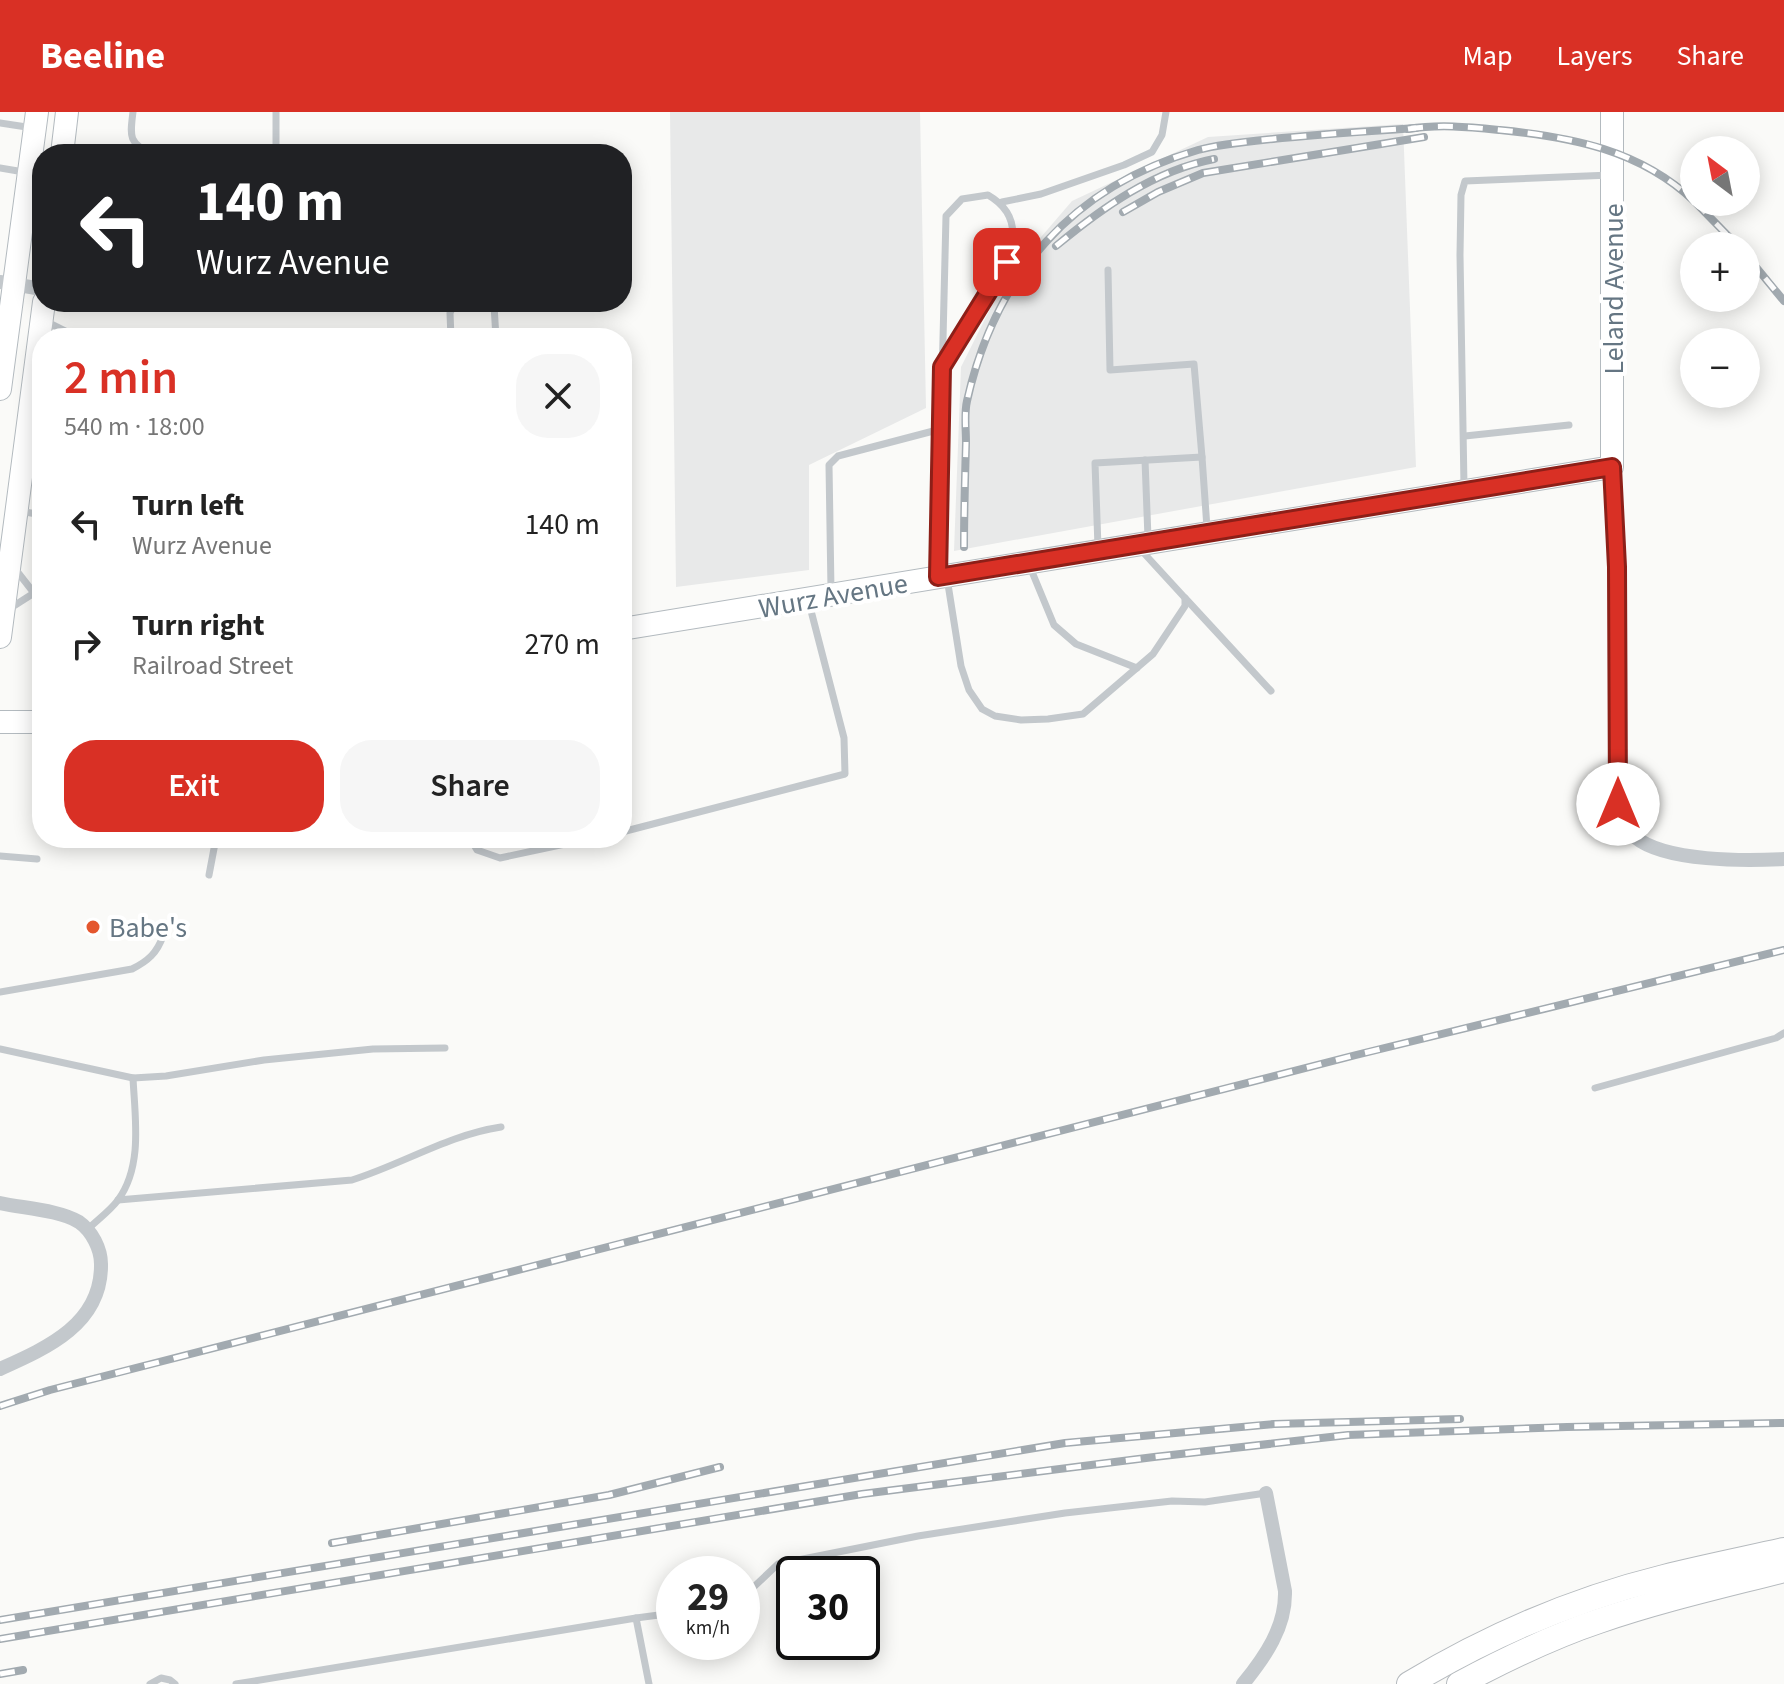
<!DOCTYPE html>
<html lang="en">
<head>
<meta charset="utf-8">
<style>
	:root { --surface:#fff; --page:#f6f6f6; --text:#222; --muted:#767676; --accent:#d93025 }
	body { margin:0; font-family:"Source Sans 3",sans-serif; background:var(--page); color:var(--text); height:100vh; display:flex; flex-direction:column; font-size:30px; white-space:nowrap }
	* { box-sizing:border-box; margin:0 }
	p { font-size:26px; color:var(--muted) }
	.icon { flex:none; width:44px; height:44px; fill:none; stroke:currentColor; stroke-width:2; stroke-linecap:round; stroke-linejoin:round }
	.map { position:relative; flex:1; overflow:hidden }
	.sheet { position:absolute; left:32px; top:216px; width:600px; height:520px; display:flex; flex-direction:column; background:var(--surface); border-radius:32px; box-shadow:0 4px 20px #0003 }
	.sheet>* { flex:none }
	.top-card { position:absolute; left:32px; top:32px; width:600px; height:168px; border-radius:32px; box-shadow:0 4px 20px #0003; background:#202124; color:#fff; overflow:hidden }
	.needle { width:52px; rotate:328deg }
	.controls { position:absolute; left:1680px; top:24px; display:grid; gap:16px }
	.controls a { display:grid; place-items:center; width:80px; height:80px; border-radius:50%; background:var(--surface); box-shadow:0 4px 20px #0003; font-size:40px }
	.speed { position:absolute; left:656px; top:1444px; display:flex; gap:16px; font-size:40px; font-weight:700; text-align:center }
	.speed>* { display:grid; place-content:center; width:104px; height:104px; border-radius:50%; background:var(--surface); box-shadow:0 4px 20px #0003; line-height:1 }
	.speed small { font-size:20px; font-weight:400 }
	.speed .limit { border:4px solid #111; border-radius:12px; background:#fff; color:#111 }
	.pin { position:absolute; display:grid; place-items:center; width:68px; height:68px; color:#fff; margin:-34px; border-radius:16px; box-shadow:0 4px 12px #0006 }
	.me { position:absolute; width:88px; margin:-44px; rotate:0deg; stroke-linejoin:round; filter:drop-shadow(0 0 6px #0008) }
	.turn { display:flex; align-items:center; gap:28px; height:168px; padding:0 32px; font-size:36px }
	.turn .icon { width:104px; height:104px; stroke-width:2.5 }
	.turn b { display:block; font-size:56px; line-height:68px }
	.round { display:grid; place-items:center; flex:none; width:84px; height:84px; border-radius:32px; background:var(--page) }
	.overview { display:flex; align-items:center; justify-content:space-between; height:136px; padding:0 32px }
	h1 { font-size:48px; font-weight:600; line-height:60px; color:var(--accent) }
	.cta { display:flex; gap:16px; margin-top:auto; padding:16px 32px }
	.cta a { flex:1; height:92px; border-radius:32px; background:var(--accent); color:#fff; font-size:32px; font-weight:600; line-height:92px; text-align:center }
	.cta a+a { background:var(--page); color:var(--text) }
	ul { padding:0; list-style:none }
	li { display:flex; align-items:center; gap:24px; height:120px; padding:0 32px }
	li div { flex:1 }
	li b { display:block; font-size:30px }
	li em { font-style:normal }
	header { display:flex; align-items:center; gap:48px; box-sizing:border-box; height:112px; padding:0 40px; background:var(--accent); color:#fff }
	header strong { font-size:38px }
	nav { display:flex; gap:44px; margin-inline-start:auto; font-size:28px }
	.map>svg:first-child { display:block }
	.built { fill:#e8e9e9 }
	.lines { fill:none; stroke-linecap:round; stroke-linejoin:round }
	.secondary-casing { stroke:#b3babf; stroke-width:24 }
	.primary-casing { stroke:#b5babe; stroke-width:26 }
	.lane { stroke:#c3c8cc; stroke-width:7 }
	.street { stroke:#c3c8cc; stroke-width:14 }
	.secondary { stroke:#fff; stroke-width:22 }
	.primary { stroke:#fff; stroke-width:24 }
	.rail-casing { stroke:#a2aab0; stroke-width:8 }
	.rail { stroke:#fff; stroke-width:5; stroke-dasharray:15; stroke-linecap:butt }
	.route-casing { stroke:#8d1f18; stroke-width:20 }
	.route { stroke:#d93025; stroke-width:14 }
	.poi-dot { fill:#e4572e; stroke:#fff; stroke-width:3 }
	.labels { text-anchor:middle; stroke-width:8; stroke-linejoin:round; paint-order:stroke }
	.street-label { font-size:28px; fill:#657683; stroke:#fff }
	.poi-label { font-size:28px; fill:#657683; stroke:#fff; text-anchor:start }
</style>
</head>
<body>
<header>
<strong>Beeline</strong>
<nav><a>Map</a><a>Layers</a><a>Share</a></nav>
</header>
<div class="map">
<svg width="1784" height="1572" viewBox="0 0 1784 1572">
	<rect width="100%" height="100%" fill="#fafaf8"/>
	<g class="built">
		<polygon points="670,0 920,0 926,296 809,353 809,458 676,475"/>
		<polygon points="1403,12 1416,355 954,439 961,255 1005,167 1072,89 1208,25"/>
	</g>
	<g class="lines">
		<defs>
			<g id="secondary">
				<polyline points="62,42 67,0"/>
				<polyline points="0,277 37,0"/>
				<polyline points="622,517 1612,355 1612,0"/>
				<polyline points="0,525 44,190"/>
				<polyline points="0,610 42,610"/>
			</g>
			<g id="primary">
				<path d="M 1409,1572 C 1487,1525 1575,1487 1664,1465 C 1704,1455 1744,1447 1784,1438"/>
				<path d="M 1459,1572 C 1504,1548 1551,1525 1599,1509 C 1660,1488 1722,1474 1784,1458"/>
			</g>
		</defs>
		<use href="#secondary" class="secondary-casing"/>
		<use href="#primary" class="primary-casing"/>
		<g class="lane">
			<path d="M 133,0 C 130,24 128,31 152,42"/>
			<polyline points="0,11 33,16"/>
			<polyline points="276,42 276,0"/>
			<polyline points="0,56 24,60"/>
			<polyline points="1002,90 1041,82 1124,53 1152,40 1162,23 1166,0"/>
			<polyline points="1108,158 1110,258 1194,252 1202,345"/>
			<polyline points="490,190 494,193 496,226"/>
			<polyline points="45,209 79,226"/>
			<polyline points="451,226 450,201 455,190"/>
			<polyline points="1465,324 1569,313"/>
			<polyline points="1145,348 1148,426"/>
			<polyline points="1464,374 1460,143 1461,83 1465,69 1611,63"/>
			<polyline points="20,399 42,403"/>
			<polyline points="1098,435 1095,351 1202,345 1207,416"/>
			<polyline points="1030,455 1054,513 1076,532 1137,556"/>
			<polyline points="16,458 34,481"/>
			<path d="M 938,463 C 940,343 943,224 946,104 L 962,87 L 988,83 C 1036,111 1003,157 982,191 C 969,212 956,234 942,255"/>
			<polyline points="947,466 961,554 969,578 982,597 995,604 1021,608 1048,607 1083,602 1153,542 1185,494 1185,486 1141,438"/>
			<polyline points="831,478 829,353 838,344 941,317"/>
			<polyline points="1185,486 1271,579"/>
			<polyline points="9,497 34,481 42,482"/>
			<polyline points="622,720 845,662 844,626 809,491"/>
			<polyline points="400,726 402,732"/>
			<polyline points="470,726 477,738 500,746 593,726"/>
			<polyline points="0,744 37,747"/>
			<polyline points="209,763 216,726"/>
			<path d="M 0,880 L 132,857 C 148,849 157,841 163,824"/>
			<polyline points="0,937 133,966 166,964 264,948 373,937 445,936"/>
			<polyline points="1595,976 1776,926 1784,921"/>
			<path d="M 118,1088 L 352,1068 C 403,1052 448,1023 501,1015"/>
			<path d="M 87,1118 C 97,1108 110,1099 118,1088 C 143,1054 135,1006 133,966"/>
			<polyline points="742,1486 778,1452 918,1424 1065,1401 1172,1389 1205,1390 1266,1381"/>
			<polyline points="636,1506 674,1501"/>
			<polyline points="150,1572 161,1566 170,1568 175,1572"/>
			<polyline points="236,1572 636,1506 649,1572"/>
		</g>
		<g class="street">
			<polyline points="0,170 42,177"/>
			<path d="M 1612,355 L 1617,455 L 1618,692 C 1622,704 1625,717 1635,725 C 1665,750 1746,749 1784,747"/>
			<path d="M 0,1091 C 22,1096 60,1098 79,1110 C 92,1119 101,1137 101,1152 C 102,1212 47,1236 0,1257"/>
			<path d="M 1243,1572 C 1265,1545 1286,1515 1285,1479 L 1266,1381"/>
		</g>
		<use href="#secondary" class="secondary"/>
		<use href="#primary" class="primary"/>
		<defs>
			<g id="rail">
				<path d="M 1408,17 C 1439,12 1469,15 1500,18 C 1572,25 1640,38 1694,89"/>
				<polyline points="1695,90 1738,134"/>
				<polyline points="1123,100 1158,80 1203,61 1424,25"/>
				<path d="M 1056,134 C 1102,96 1153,59 1214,47"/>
				<polyline points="1746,143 1784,189"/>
				<path d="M 964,435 C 964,400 965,366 966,331 C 966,317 964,302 967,289 C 995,163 1073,74 1198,38 C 1225,31 1254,29 1282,26 C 1327,22 1371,19 1416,16"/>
				<polyline points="0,1294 50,1278 1356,943 1784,838"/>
				<polyline points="332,1431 609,1383 720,1355"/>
				<polyline points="0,1508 1065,1331 1274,1312 1460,1307"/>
				<polyline points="0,1527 862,1382 1154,1345 1348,1323 1567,1315 1784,1311"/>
				<polyline points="0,1562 23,1558"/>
			</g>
		</defs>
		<use href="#rail" class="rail-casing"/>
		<use href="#rail" class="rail"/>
	</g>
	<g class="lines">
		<defs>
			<polyline id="route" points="1007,150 942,255 938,465 1612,355 1617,455 1618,692"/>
		</defs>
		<use href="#route" class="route-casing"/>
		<use href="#route" class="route"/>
	</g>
	<circle class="poi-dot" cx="93" cy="815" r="8"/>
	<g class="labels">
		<g class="street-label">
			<text transform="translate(1613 177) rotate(-90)" y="10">Leland Avenue</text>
			<text transform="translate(833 483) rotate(-10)" y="10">Wurz Avenue</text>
		</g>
		<g class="poi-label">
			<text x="109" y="825">Babe's</text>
		</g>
	</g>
</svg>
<div class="controls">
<a><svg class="needle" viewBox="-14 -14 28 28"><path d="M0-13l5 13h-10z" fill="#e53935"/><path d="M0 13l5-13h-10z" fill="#767676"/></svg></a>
<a>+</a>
<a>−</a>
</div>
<div class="speed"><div>29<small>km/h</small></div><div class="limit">30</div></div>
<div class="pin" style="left:1007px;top:150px;background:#d93025"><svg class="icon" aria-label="arrive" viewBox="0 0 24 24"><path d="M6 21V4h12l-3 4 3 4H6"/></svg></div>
<svg class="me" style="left:1618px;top:692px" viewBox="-20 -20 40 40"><circle r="19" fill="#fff"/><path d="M0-13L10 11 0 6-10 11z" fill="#d93025"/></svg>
<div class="top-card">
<div class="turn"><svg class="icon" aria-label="left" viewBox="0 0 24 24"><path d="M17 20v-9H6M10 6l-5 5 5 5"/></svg><div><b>140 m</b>Wurz Avenue</div></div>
</div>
<section class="sheet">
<div class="overview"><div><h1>2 min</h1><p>540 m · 18:00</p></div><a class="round"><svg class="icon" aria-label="close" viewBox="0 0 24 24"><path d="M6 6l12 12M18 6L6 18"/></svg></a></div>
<ul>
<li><svg class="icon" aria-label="left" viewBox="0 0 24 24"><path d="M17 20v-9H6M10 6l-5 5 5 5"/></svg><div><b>Turn left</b><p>Wurz Avenue</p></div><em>140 m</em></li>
<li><svg class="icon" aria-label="right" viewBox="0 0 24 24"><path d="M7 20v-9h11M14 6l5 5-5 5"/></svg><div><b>Turn right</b><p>Railroad Street</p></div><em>270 m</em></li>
</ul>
<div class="cta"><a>Exit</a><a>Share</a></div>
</section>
</div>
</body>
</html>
